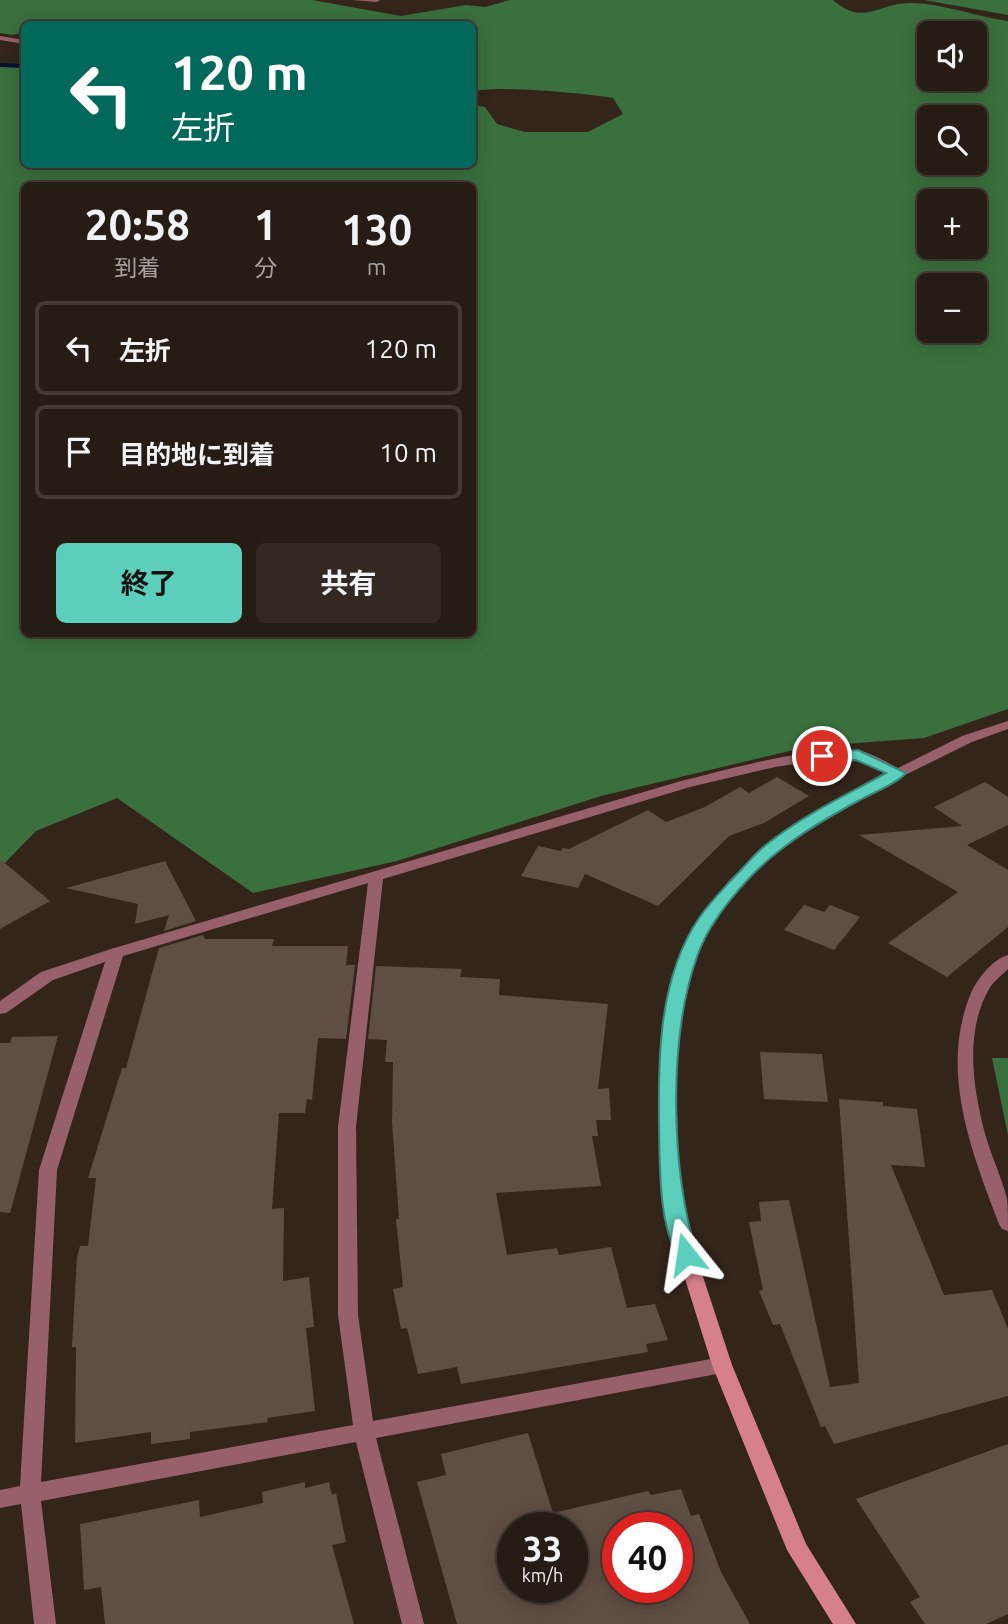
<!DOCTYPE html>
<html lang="ja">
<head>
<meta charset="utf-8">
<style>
	:root { --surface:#271c14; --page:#332922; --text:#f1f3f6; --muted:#a4a1a0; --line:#433a34; --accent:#5bcebc }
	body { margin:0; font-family:Ubuntu,"Noto Sans JP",sans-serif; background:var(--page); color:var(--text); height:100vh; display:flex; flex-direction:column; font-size:26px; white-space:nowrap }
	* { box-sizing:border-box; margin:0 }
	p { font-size:23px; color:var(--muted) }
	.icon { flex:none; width:38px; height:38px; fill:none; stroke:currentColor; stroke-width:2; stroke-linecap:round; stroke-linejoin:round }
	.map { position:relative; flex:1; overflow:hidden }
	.drawer { position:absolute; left:21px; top:182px; width:455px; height:455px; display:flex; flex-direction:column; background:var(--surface); border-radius:10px; box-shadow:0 4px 18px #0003,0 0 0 2px var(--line) }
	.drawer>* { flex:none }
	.guide { position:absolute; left:21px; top:21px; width:455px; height:147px; border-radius:10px; box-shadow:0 4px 18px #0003,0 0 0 2px var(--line); background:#00695c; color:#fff; overflow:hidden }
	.tools { position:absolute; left:917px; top:21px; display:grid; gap:14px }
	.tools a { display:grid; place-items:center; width:70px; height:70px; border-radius:10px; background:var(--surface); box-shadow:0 4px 18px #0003,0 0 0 2px var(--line); font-size:35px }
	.speed { position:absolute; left:497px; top:1512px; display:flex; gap:14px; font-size:35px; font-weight:700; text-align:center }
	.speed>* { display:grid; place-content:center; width:91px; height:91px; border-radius:50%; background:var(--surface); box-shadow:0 4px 18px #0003,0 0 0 2px var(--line); line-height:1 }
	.speed small { font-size:18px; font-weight:400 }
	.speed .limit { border:10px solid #d22; background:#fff; color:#111 }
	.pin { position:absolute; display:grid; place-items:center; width:60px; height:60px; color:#fff; margin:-30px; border:4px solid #fff; border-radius:50%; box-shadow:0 2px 7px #0007 }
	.me { position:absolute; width:77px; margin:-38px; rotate:345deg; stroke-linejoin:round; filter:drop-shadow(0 0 5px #0008) }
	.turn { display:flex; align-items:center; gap:24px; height:147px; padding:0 35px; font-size:32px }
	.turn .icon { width:91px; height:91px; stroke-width:2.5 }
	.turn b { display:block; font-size:49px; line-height:60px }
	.eta { display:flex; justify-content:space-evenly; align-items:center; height:119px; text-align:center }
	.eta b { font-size:42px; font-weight:700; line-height:49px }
	.cta { display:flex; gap:14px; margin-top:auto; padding:14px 35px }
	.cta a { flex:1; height:80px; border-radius:10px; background:var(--accent); color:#111; font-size:28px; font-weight:700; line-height:80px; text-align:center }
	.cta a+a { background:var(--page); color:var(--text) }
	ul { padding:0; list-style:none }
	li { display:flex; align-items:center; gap:21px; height:94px; margin:0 14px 10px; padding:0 21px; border:4px solid var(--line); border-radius:10px }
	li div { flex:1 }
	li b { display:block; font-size:26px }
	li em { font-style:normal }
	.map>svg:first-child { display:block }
	.forest { fill:#3a703d; fill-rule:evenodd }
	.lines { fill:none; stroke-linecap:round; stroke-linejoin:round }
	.stream { fill:#00132c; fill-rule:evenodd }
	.building { fill:#5f4e43; fill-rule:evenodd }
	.street { fill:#986169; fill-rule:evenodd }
	.secondary { fill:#d7808d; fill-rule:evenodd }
	.route { fill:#5bcebc; stroke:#3b867a; stroke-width:2 }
</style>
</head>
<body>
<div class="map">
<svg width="1008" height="1624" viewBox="0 0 1008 1624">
	<rect width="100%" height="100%" fill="#34251b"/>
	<g class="forest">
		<path d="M 0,0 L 312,0 L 401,16 L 466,5 L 485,7 L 510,0 L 833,0 C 863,27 878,3 910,3 C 943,3 976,17 1008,21 L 1008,709 L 924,738 L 806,747 L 601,796 L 397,861 L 253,893 L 117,798 L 36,831 L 0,868 L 0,65 L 24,66 L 24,164 L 472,164 L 473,105 L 485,107 L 497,124 L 525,132 L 588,132 L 623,114 L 613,98 C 590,94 490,84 473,92 L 472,24 L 24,24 L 24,32 L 12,35 L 0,33 ZM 929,33 L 975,33 L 975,79 L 929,79 ZM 929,117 L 975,117 L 975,163 L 929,163 ZM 24,186 L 472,186 L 472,634 L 24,634 ZM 929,201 L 975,201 L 975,247 L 929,247 ZM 929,285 L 975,285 L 975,331 L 929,331 Z"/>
		<polygon points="924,0 1008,0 1008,15"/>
		<polygon points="992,1058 1008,1058 1008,1135"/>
	</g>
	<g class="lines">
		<polygon class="stream" points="0,63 24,64 24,68 0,67"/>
	</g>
	<g class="building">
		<polygon points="777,777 809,796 764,823 729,836 658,906 585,874 578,888 521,876 538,846 561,851 563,848 569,849 648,810 666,822 705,807 740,787 749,793"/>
		<polygon points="985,782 1008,797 1008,825 967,845 1008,870 1008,927 947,977 888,943 958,892 859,835 962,826 934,807"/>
		<polygon points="0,859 50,901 0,929"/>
		<polygon points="165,861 196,921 164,931 169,915 135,924 138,904 66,888"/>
		<polygon points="804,905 824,912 830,905 860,917 834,950 784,930"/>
		<polygon points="203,935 205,939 274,939 272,946 348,946 346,965 355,965 346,1039 318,1038 312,1100 307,1099 305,1113 279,1113 272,1209 284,1208 283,1281 309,1277 314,1327 306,1328 315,1411 267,1418 268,1422 190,1432 190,1439 151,1444 151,1432 75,1443 76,1347 72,1347 77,1257 80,1246 88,1246 96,1178 88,1178 122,1068 126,1068 159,948"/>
		<polygon points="376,966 462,969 460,977 500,979 499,995 608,1004 598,1089 609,1088 611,1120 596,1120 598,1136 592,1136 601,1186 496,1193 507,1255 557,1248 559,1255 611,1247 627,1308 655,1304 668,1340 646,1344 648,1352 461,1384 457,1367 418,1374 407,1328 401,1329 393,1289 403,1287 396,1219 399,1219 392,1122 393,1062 385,1062 387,1040 368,1039"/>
		<polygon points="58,1036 10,1213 0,1212 0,1043 10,1043 12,1037"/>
		<polygon points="760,1052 822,1054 828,1102 764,1099"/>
		<polygon points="839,1099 883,1102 883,1106 917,1109 925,1167 891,1165 944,1295 992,1290 1008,1329 1008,1396 834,1444 825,1426 821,1427 780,1324 773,1325 759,1291 763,1290 749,1222 761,1221 759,1202 789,1200 830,1387 859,1383"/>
		<path d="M 528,1433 L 553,1513 L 648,1491 L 651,1495 L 681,1489 L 691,1516 L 699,1514 L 721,1572 L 750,1624 L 457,1624 L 417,1482 L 446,1475 L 441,1454 ZM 513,1528 L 572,1528 L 572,1587 L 513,1587 ZM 618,1528 L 677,1528 L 677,1587 L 618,1587 Z"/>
		<polygon points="1008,1444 1008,1614 986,1624 925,1624 910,1602 920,1597 856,1499"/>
		<polygon points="305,1482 305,1488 329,1482 332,1495 336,1493 346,1542 332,1545 354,1624 105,1624 101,1587 84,1590 80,1524 199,1500 200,1517 263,1503 262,1492"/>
	</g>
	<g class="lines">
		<g class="street">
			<polygon points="352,0 380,0 377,2"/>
			<polygon points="0,36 24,40 24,44 0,40"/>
			<path d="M 1008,721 L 1008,729 L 972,742 L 903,776 L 893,776 L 856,759 L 822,760 L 775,767 L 690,787 L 383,879 L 356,1127 L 358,1315 L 373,1421 L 722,1357 L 729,1359 L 732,1365 L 729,1371 L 722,1373 L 376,1438 L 424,1624 L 402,1624 L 356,1442 L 41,1501 L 56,1624 L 34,1624 L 21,1504 L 0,1508 L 0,1490 L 20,1486 L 39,1170 L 105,962 L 53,980 L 6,1013 L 0,1014 L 0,1001 L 41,972 L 111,949 L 681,781 C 731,769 808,746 858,751 C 871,752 886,762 898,768 L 962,736 ZM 368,883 L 338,1127 L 338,1315 L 353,1425 L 41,1482 L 57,1170 L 123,956 Z"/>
			<path d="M 1008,955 L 1008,969 C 1002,975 994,981 989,989 C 964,1033 973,1090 986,1137 C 992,1158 1002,1178 1007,1199 C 1008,1208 1008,1221 1008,1231 L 1002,1229 L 999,1224 C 971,1151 939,1069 971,993 C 977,979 993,959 1008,955 Z"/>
		</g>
		<polygon class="secondary" points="898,769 905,773 903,776 827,817 777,851 739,887 712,923 697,954 686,994 675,1061 679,1166 688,1231 732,1365 806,1544 856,1624 833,1624 787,1550 712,1365 670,1231 661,1166 659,1061 670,994 681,954 700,918 729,881 767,845 817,811"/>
	</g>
	<path class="route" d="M 858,750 L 906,773 C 895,785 874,792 860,800 C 832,815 804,831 779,851 C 749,874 711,918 698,954 C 668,1035 670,1172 697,1254 L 694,1260 L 679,1260 C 658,1221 660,1167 659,1124 C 658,1056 659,977 699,918 C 710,902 724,888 737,874 C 747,864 756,852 767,844 C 803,815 846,795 886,773 L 856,760 L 822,761 L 815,756 L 822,752 Z"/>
</svg>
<div class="tools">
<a><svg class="icon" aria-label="sound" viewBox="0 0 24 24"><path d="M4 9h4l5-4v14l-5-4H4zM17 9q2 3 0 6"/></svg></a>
<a><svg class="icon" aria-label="search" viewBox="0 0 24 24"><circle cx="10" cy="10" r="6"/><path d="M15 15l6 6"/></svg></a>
<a>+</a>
<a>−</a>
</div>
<div class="speed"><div>33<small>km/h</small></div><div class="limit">40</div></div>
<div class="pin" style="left:822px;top:756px;background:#d93025"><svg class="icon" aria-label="arrive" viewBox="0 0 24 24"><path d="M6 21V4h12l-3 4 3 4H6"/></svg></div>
<svg class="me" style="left:686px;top:1254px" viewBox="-20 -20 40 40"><path d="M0-17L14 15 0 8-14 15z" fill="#5bcebc" stroke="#fff" stroke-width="4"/></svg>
<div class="guide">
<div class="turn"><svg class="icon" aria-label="left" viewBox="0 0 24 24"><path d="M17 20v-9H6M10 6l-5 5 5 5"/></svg><div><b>120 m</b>左折</div></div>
</div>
<section class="drawer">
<div class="eta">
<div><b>20:58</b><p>到着</p></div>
<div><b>1</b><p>分</p></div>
<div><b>130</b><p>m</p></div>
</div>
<ul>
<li><svg class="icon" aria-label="left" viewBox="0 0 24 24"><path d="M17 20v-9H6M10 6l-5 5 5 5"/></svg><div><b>左折</b></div><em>120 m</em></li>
<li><svg class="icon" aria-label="arrive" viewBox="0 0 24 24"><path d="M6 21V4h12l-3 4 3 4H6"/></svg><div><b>目的地に到着</b></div><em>10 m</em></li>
</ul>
<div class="cta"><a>終了</a><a>共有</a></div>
</section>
</div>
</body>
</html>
